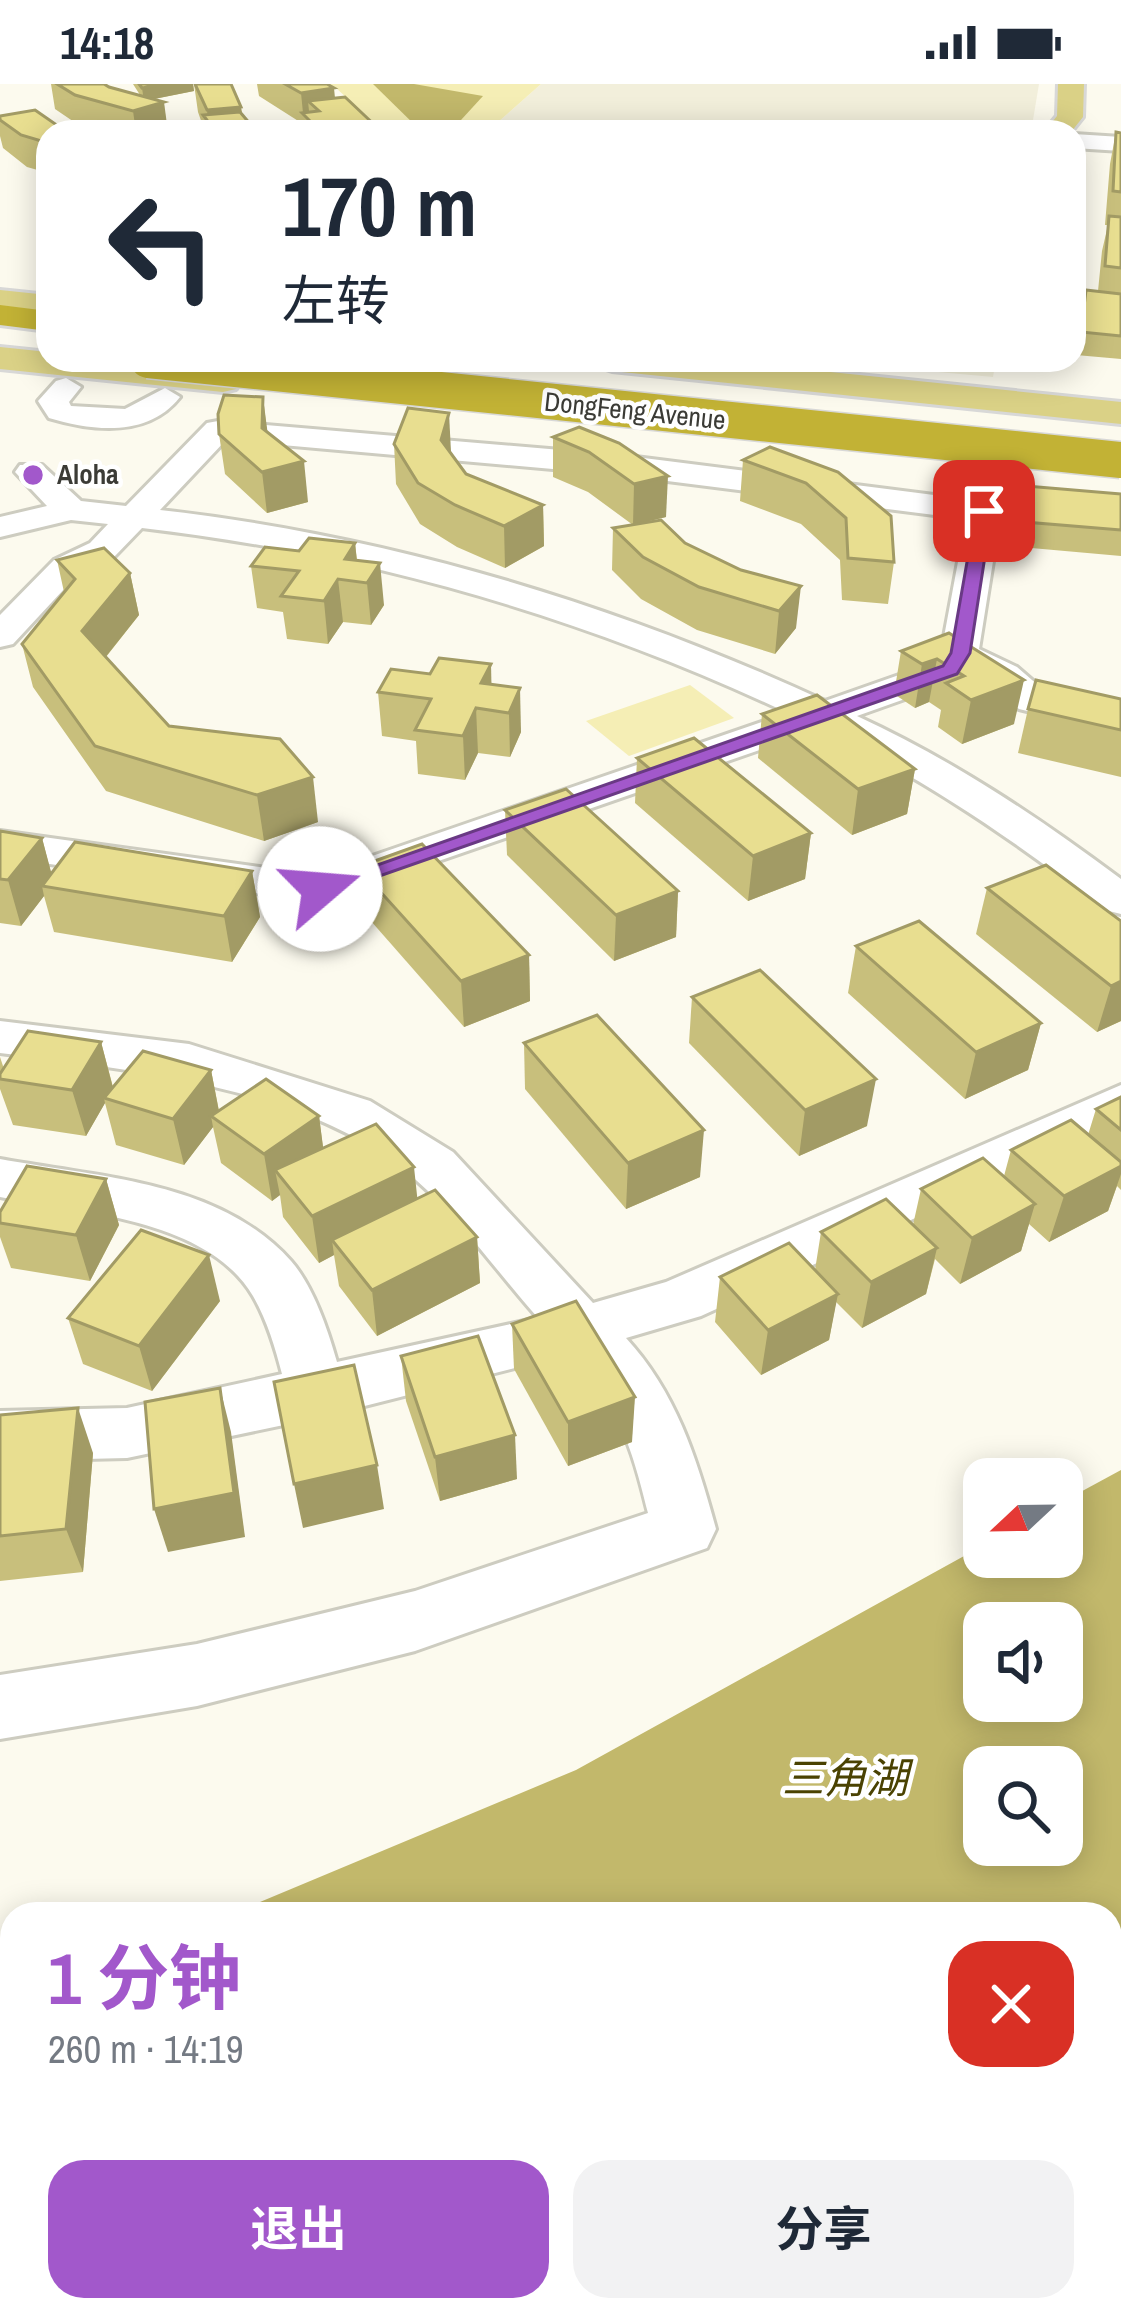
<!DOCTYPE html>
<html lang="zh">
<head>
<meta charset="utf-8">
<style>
	:root { --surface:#fff; --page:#f2f2f3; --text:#1f2937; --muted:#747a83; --accent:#a258cb }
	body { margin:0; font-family:"Archivo Narrow","Noto Sans SC",sans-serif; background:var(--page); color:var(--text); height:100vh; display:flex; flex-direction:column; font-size:45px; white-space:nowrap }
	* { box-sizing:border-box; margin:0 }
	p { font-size:39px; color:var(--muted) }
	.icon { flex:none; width:66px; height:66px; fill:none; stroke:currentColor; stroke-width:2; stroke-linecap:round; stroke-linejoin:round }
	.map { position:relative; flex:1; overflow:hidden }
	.panel { position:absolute; left:0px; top:1818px; width:1122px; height:420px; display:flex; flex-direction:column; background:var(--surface); border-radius:36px 36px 0 0; box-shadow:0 6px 30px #0003 }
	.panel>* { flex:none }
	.banner { position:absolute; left:36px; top:36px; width:1050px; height:252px; border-radius:36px; box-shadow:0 6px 30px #0003; background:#fff; color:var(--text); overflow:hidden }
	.needle { width:78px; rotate:248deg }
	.fabs { position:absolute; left:963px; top:1374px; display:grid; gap:24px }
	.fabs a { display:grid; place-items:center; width:120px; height:120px; border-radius:24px; background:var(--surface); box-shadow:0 6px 30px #0003; font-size:60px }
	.pin { position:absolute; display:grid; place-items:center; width:102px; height:102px; color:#fff; margin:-51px; border-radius:24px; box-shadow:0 6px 18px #0006 }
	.me { position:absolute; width:132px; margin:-66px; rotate:72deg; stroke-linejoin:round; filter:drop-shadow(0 0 9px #0008) }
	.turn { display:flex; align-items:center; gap:42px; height:252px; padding:0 48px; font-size:54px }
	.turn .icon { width:156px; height:156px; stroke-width:2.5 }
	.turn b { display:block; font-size:84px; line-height:102px }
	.round { display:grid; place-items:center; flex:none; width:126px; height:126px; border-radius:36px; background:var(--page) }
	.head { display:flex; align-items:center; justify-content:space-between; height:204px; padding:0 48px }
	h1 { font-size:72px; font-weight:700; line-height:90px; color:var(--accent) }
	.primary-button { display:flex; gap:24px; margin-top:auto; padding:24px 48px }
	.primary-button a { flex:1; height:138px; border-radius:36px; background:var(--accent); color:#fff; font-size:48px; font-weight:700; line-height:138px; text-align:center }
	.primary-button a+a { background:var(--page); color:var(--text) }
	.status { display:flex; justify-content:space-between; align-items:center; height:84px; padding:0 60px; background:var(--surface); direction:ltr }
	.status svg { height:33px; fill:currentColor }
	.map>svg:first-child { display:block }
	.built { fill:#f2efdb }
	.green { fill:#f5eeb5 }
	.water { fill:#c2b86b; fill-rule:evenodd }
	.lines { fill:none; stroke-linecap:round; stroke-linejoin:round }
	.minor-casing { stroke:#cdccc0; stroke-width:6 }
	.major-casing { stroke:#d8d8d7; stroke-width:6 }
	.highway-casing { stroke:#d8d8d7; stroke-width:6 }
	.minor { fill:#fff; fill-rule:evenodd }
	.major { fill:#dad186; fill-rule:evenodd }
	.highway { fill:#c2b235; fill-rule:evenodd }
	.highway-bridge-casing { stroke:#d8d8d7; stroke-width:39; stroke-linecap:butt }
	.highway-bridge { stroke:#c2b235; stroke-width:36 }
	.wall { fill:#c8bf7c }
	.shaded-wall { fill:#a29b65 }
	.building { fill:#e8de90; stroke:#a29b65; stroke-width:3 }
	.route { fill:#a258cb; stroke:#693984; stroke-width:3 }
	.poi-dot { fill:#a258cb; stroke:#fff; stroke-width:4.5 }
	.labels { text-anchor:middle; stroke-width:9; stroke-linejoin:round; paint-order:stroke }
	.far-street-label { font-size:27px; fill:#3b3b36; stroke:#fff }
	.far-poi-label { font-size:27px; font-weight:bold; fill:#3b3b36; stroke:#fff; text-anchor:start }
	.near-water-label { font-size:42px; font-style:italic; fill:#4a4202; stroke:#fff }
</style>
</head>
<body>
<div class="status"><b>14:18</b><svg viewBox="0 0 49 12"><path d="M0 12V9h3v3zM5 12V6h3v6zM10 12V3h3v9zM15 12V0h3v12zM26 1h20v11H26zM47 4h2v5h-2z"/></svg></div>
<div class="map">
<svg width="1121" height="2238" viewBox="0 0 1121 2238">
	<rect width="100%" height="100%" fill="#fcfaee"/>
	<g class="built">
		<polygon points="541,0 1039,0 1031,48 487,48"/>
		<polygon points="806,276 996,276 993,293"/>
	</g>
	<g class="green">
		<polygon points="305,0 541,0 487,48 384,48 336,4"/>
		<polygon points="690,601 734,634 629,672 586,637"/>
	</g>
	<g class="water">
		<polygon points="373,0 414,0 483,12 450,48 422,48"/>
		<path d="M 1121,1386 L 1121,2238 L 0,2238 L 0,1926 L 12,1921 L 12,2226 L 1110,2226 L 1110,1830 L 231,1830 L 576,1686 L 984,1461 L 984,1473 L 1062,1473 L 1062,1418 ZM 984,1539 L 1062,1539 L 1062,1617 L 984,1617 ZM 984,1683 L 1062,1683 L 1062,1761 L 984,1761 Z"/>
	</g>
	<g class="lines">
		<defs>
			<g id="minor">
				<polygon points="1074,50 1121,53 1121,67 1074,64"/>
				<path d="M 66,294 L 81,303 L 69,318 L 71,322 L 125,325 L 165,304 L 180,313 C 148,354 93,347 49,334 L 38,317 L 56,297 Z"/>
				<path d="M 218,337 L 620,371 L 973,416 L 981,401 L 1015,393 L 1027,396 L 1031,403 L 1027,410 L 1006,415 L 1001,427 L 979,565 L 1017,583 L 1047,609 L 1121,626 L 1121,650 L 1019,625 L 989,599 L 968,588 L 964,594 L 857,632 C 951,675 1038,733 1121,795 L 1121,830 L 1105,826 C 1015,757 923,693 820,645 L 320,818 L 0,773 L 0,747 L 317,791 L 788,629 C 584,533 367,470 142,444 L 114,473 L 78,490 L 13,560 L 0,563 L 0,531 L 54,476 L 90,459 L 108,440 L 71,436 L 0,453 L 0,433 L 47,422 L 15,388 L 20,381 L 42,381 L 81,417 L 126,422 L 207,339 ZM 226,356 L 620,391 L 966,435 L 941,569 L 936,578 L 825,617 C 615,520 390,452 160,426 Z"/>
				<path d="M 0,937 L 189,960 L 370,1017 L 453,1068 L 593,1219 L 666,1198 L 1121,1001 L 1121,1040 L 701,1232 L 626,1254 C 676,1308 697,1375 716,1445 L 707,1464 L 415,1567 L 197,1622 L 0,1655 L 0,1591 L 197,1560 L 415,1507 L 648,1429 C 630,1356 620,1327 570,1270 L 317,1334 L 127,1374 L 0,1377 L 0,1327 L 127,1324 L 282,1290 C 275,1263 267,1236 253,1212 C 208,1135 79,1128 0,1113 L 0,1075 C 98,1093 220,1097 291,1177 C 313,1202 328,1246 337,1278 L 538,1234 C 498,1189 461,1136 416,1096 C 314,1003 131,986 0,969 Z"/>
			</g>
			<g id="major">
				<polygon points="1058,0 1084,0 1083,33 1071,48 1044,48 1057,32"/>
				<polygon points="0,206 48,211 48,231 0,226"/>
				<polygon points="0,263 48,268 48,276 123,276 223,286 236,289 241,297 236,305 223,308 0,285"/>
				<polygon points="594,276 714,276 1121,318 1121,340 612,287 600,283"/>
			</g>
			<polygon id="highway" points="0,221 48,227 48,247 0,241"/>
		</defs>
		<use href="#minor" class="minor-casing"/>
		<use href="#major" class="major-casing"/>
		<use href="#highway" class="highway-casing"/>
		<use href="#minor" class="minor"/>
		<use href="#major" class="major"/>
		<use href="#highway" class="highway"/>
		<defs>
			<polyline id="highway-bridge" points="148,276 1121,376"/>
		</defs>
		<use href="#highway-bridge" class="highway-bridge-casing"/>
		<use href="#highway-bridge" class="highway-bridge"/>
	</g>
	<g class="wall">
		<polygon points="51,0 104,0 109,3 140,11 133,0 193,0 194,7 154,15 168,48 101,48 80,42 55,25"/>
		<polygon points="194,0 241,23 242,30 257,48 205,48 198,28"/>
		<polygon points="257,0 327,0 335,14 382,48 304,48 303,40 259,12"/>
		<polygon points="0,32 58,42 48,48 48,89 27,83 3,64 0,52"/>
		<polygon points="1116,48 1121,49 1121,275 1076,271 1086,206 1098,207 1102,167 1108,141 1105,141 1110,80"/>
		<polygon points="263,313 267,348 308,418 267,429 225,390 219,350"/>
		<polygon points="579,343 666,433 637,440 685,459 741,486 796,544 775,570 697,546 641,515 612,486 613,444 633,441 588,408 553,393 553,353"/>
		<polygon points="394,360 451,369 466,390 543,421 544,462 505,484 457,463 420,440 396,400"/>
		<polygon points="743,376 891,432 894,478 888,520 842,516 840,476 801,440 740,417"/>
		<polygon points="1026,402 1121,410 1121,472 1020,463 1021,427"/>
		<polygon points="355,459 357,476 384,521 371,541 343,538 328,560 287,555 283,528 257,524 251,482 299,467"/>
		<polygon points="57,476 130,489 139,531 106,573 169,642 318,738 264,757 106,707 33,603 22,560 64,508"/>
		<polygon points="949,549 1014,640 962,660 938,643 941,626 929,618 915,624 894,610 901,567"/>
		<polygon points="491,600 521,648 510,673 478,669 465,696 418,690 416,657 382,652 378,608"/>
		<polygon points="1121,615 1121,693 1018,669 1028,625"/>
		<polygon points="762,630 915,685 907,730 852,751 758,674"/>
		<polygon points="637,674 811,749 805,795 748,817 635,719"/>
		<polygon points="505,726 678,807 676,853 614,877 507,771"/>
		<polygon points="0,747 42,754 51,789 252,787 260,833 232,878 54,848 44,812 21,842 0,839"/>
		<polygon points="358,783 529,871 530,917 464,943 363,828"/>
		<polygon points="987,804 1121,837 1121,937 1097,948 976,850"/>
		<polygon points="856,862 1041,939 1028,986 965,1015 848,909"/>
		<polygon points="692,913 867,1042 799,1072 689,959"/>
		<polygon points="101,958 113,1003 211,986 219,1027 319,1032 323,1064 417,1115 477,1153 480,1199 377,1252 339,1202 334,1171 319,1179 283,1133 280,1111 272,1117 221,1079 213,1043 184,1081 116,1061 105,1019 86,1052 13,1041 0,1005 0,973 4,985"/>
		<polygon points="524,959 700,1093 626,1125 525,1005"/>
		<polygon points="1121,1013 1121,1106 1117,1102 1108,1127 1049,1158 1029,1140 1021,1167 960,1200 935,1175 926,1210 862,1244 836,1218 829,1256 761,1291 715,1238 720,1193 815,1186 821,1148 913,1141 921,1105 1004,1092 1011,1066 1088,1051 1096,1025"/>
		<polygon points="106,1095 119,1141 90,1197 11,1184 0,1153 0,1128"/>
		<polygon points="220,1217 152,1307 83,1280 68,1234"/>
		<polygon points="512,1240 632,1358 568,1382 514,1285"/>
		<polygon points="401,1272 517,1395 440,1417 406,1317"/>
		<polygon points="0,1331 93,1369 83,1488 0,1497"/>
	</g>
	<g class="shaded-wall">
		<polygon points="164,0 193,0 194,7 144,17 142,4"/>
		<polygon points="334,4 337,35 308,17 310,37 303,29 301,9"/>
		<polygon points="164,18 168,48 136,48 133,27"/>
		<polygon points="241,23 244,48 208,38 207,26"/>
		<polygon points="263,313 268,352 262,344"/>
		<polygon points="449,329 451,368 443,397 441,356"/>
		<polygon points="304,377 308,418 267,429 262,388"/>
		<polygon points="668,392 666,433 633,441 634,400"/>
		<polygon points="543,421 544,462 505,484 504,442"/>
		<polygon points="355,459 359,498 345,475"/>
		<polygon points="380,479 384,521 371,541 367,499"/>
		<polygon points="130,489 139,531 92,590 82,547"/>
		<polygon points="338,495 343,538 328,560 324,517"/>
		<polygon points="801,502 796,544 775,570 779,527"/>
		<polygon points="937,575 929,618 915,624 922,580"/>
		<polygon points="491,580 492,624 481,599"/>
		<polygon points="1024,596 1014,640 962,660 971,616"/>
		<polygon points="520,604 521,648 510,673 509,629"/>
		<polygon points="476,624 478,669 465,696 463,652"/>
		<polygon points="915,685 907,730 852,751 858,705"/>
		<polygon points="313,693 318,738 264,757 257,711"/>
		<polygon points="811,749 805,795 748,817 753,772"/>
		<polygon points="42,754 54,799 42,802 44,812 21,842 8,796"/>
		<polygon points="252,787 260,833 232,878 224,832"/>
		<polygon points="678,807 676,853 614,877 616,831"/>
		<polygon points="529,871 530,917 464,943 461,897"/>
		<polygon points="1121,897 1121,937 1097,948 1111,902"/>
		<polygon points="1041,939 1028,986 965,1015 976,968"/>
		<polygon points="101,958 113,1004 104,1014 105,1019 86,1052 72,1006"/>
		<polygon points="211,986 220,1033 211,1032 213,1043 184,1081 173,1035"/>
		<polygon points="876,995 867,1042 799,1072 805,1026"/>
		<polygon points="319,1032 325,1078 275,1086 280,1111 272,1117 264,1070"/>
		<polygon points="704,1046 700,1093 626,1125 628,1079"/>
		<polygon points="1121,1082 1121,1090 1108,1127 1049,1158 1064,1112"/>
		<polygon points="414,1083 419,1130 332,1156 334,1171 319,1179 312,1132"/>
		<polygon points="106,1095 119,1141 90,1197 76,1151"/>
		<polygon points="1035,1120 1021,1167 960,1200 972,1154"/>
		<polygon points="477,1153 480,1199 377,1252 372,1206"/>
		<polygon points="937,1164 926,1210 862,1244 871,1198"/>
		<polygon points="209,1171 220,1217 152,1307 139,1262"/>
		<polygon points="838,1210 829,1256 761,1291 768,1246"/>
		<polygon points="220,1304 231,1348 245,1453 168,1468 154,1425"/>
		<polygon points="635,1313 632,1358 568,1382 568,1338"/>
		<polygon points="78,1324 93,1369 83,1488 66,1445"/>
		<polygon points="515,1351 517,1395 440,1417 435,1373"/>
		<polygon points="377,1381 384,1425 303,1444 294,1400"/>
	</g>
	<g class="building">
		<polygon points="57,0 104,0 109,3 164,18 133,27 75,11"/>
		<polygon points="139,0 164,0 142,4"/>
		<polygon points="195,0 231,0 241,23 207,26"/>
		<polygon points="285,0 327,0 334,4 301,9"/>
		<polygon points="345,13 382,48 321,48 302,29 319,27 308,17"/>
		<polygon points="35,26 58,42 79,48 48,48 48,59 21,51 0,36 0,32"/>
		<polygon points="240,28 257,48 216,48 203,31"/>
		<polygon points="1116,48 1121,49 1121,108 1113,107"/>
		<polygon points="1109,132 1121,133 1121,184 1105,182"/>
		<polygon points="1086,206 1121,210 1121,252 1081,248"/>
		<polygon points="224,311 263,313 262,344 304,377 262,388 219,350 218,330"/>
		<polygon points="408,324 449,329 441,356 466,390 543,421 504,442 455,421 418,399 394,360"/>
		<polygon points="579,343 619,359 668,392 634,400 589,368 553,353"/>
		<polygon points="770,363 838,388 891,432 894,478 848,474 846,434 806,399 743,376"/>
		<polygon points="1026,402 1121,410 1121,446 1025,438"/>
		<polygon points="661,436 685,459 741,486 801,502 779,527 699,503 643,473 613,444"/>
		<polygon points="309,454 355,459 345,475 380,479 367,499 338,495 324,517 281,512 299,487 251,482 265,463 299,467"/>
		<polygon points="104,464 130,489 82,547 169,642 280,655 313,693 257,711 95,662 22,560 75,495 57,476"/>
		<polygon points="949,549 1024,596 971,616 946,599 964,592 937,575 922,580 901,567"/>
		<polygon points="439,574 491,580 481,599 520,604 509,629 476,624 463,652 415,646 431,615 378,608 391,585 430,590"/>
		<polygon points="1036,596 1121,615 1121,646 1028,625"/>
		<polygon points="817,611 915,685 858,705 762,630"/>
		<polygon points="694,654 811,749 753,772 637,674"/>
		<polygon points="566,705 678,807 616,831 505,726"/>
		<polygon points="0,747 42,754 8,796 0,795"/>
		<polygon points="75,758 252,787 224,832 42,802"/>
		<polygon points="422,760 529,871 461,897 358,783"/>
		<polygon points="1046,781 1121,837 1121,897 1111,902 987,804"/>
		<polygon points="919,837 1041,939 976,968 856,862"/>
		<polygon points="760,886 876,995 805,1026 692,913"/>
		<polygon points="597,931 704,1046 628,1079 524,959"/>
		<polygon points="28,947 101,958 72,1006 0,995 0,990"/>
		<polygon points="143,967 211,986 173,1035 104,1014"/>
		<polygon points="266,995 319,1032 264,1070 211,1032"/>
		<polygon points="1121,1013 1121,1046 1096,1025"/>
		<polygon points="1071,1036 1121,1078 1121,1082 1064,1112 1011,1066"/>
		<polygon points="376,1040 414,1083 312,1132 275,1086"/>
		<polygon points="983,1074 1035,1120 972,1154 921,1105"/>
		<polygon points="27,1082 106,1095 76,1151 0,1139 0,1128"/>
		<polygon points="435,1106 477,1153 372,1206 332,1156"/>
		<polygon points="886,1115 937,1164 871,1198 821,1148"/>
		<polygon points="141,1146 209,1171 139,1262 68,1234"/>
		<polygon points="789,1159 838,1210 768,1246 720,1193"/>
		<polygon points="576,1217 635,1313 568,1338 512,1240"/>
		<polygon points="478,1252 515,1351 435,1373 401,1272"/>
		<polygon points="354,1281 377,1381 294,1400 274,1298"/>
		<polygon points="220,1304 234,1409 154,1425 145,1318"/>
		<polygon points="78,1324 66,1445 0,1452 0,1331"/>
	</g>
	<polygon class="route" points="984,422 992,427 970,569 957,590 328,810 312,810 309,805 943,582 951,569 976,427"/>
	<circle class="poi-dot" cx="33" cy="391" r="12"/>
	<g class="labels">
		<g class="far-street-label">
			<text transform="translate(635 327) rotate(6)" y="9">DongFeng Avenue</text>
		</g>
		<g class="far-poi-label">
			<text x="57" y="400">Aloha</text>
		</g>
		<g class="near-water-label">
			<text x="845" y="1709">三角湖</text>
		</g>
	</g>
</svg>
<div class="fabs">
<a><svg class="needle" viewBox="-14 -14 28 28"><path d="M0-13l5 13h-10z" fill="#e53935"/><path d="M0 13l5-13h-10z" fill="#747a83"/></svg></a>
<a><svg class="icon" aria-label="sound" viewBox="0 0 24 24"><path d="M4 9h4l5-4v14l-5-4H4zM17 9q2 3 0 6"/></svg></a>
<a><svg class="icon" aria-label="search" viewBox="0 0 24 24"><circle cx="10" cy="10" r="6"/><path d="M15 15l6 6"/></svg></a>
</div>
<div class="pin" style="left:984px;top:427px;background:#d93025"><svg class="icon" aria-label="arrive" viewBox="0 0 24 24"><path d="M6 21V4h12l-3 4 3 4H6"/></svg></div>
<svg class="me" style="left:320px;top:805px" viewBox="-20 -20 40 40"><circle r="19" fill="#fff"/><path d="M0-13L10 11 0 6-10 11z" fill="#a258cb"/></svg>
<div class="banner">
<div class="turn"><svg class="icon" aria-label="left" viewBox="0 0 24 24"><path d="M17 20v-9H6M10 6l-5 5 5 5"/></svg><div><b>170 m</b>左转</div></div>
</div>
<section class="panel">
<div class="head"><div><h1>1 分钟</h1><p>260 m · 14:19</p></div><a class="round" style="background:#d93025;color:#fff"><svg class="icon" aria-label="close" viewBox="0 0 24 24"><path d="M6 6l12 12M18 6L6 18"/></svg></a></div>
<div class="primary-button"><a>退出</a><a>分享</a></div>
</section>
</div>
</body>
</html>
